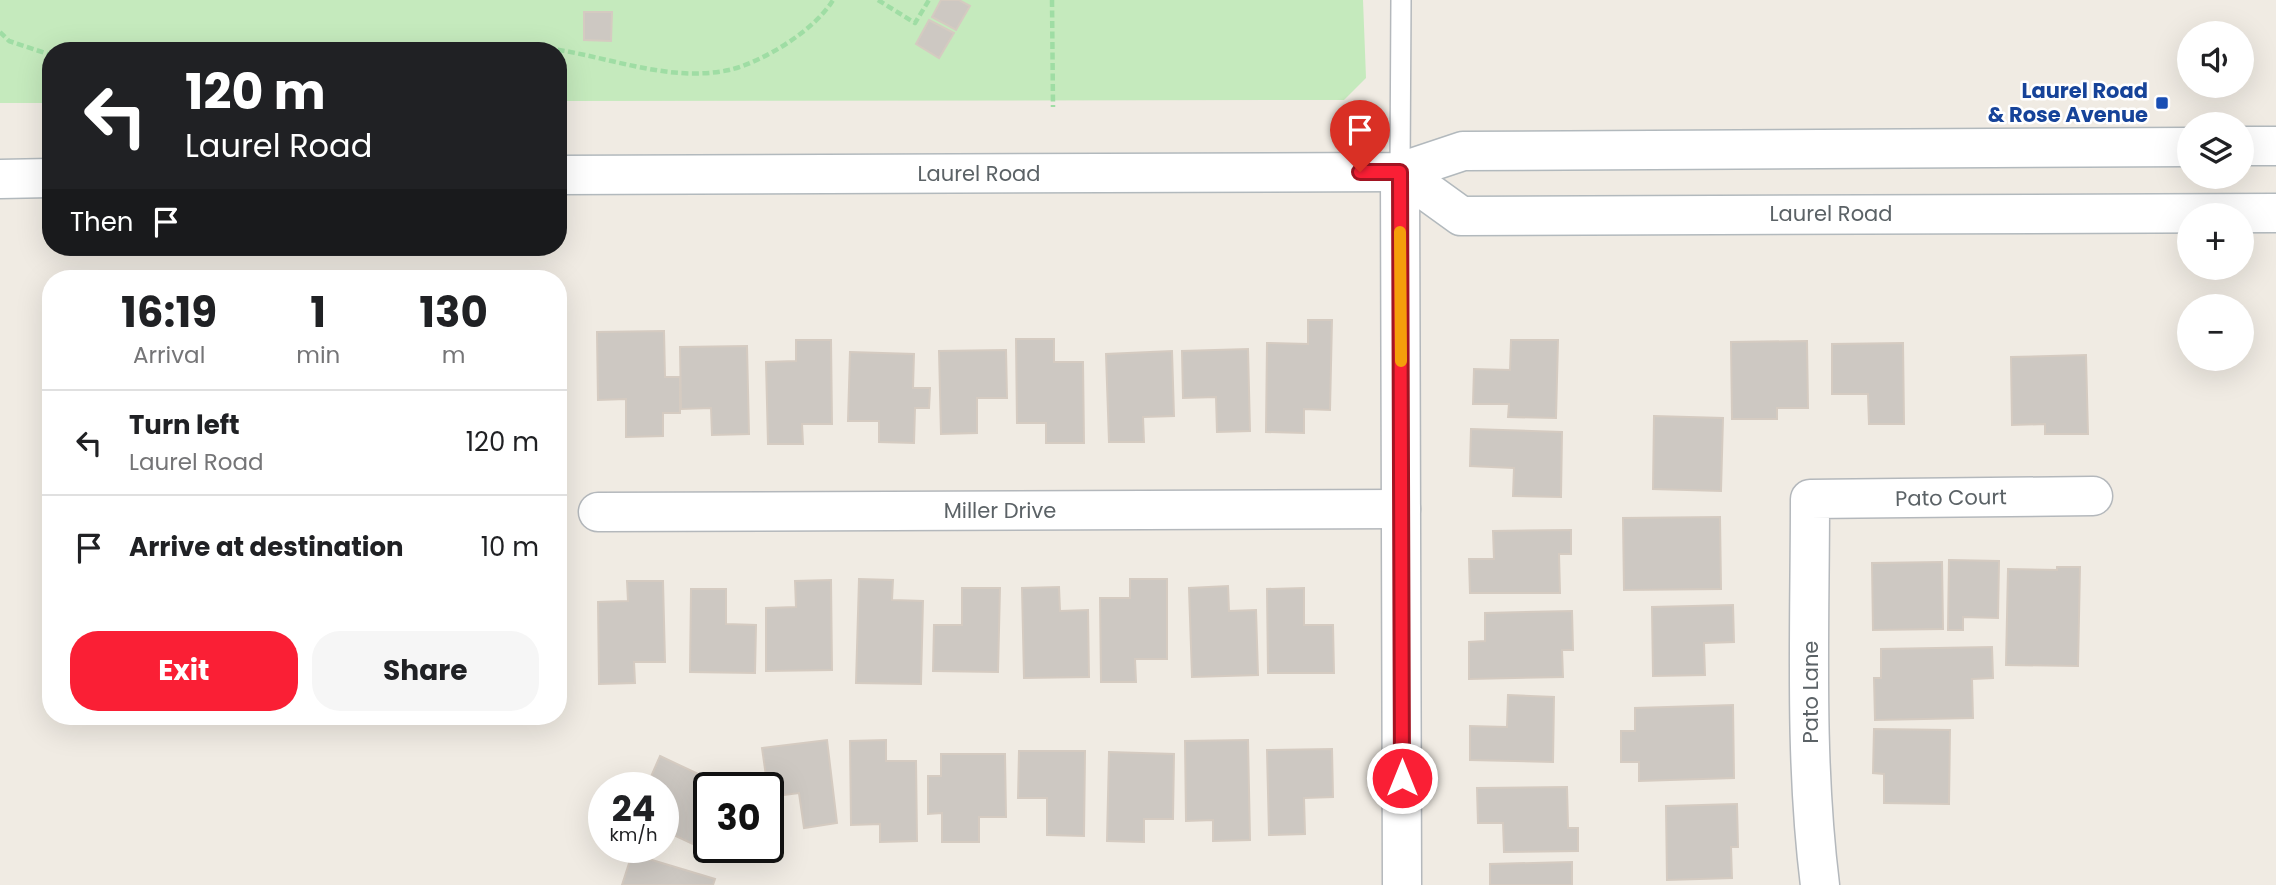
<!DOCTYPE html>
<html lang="en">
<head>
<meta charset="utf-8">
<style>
	:root { --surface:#fff; --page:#f6f6f6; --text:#202124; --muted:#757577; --line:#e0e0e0; --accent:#fa1f35 }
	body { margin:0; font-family:Poppins,sans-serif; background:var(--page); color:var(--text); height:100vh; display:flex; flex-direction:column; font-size:26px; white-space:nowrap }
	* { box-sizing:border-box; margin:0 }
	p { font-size:23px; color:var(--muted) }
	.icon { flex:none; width:38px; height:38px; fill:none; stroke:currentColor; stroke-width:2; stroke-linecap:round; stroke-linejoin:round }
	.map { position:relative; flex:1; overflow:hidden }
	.details { position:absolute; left:42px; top:270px; width:525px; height:455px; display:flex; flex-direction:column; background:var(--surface); border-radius:28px; box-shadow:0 7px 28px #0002 }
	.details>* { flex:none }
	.top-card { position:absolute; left:42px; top:42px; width:525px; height:214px; border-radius:28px; box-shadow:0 7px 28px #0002; background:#202124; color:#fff; overflow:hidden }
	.buttons { position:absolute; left:2177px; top:21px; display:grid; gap:14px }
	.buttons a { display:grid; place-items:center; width:77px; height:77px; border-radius:50%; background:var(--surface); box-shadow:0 7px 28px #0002; font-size:35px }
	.speed { position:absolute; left:588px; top:772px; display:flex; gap:14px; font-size:35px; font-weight:700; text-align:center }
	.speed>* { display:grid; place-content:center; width:91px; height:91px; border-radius:50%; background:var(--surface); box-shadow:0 7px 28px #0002; line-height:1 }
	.speed small { font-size:18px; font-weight:400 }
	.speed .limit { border:4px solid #111; border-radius:10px; background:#fff; color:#111 }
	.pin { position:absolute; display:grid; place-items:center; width:60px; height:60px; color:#fff; margin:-72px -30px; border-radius:50% 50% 50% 0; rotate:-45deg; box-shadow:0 0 7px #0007 }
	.pin .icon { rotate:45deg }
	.me { position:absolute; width:77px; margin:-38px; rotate:0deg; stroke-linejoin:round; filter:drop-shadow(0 0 5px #0008) }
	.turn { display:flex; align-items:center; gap:24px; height:147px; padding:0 28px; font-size:32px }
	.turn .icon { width:91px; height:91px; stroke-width:2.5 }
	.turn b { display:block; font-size:49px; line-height:60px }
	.then { display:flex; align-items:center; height:66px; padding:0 28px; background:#0003; gap:14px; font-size:26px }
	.eta { display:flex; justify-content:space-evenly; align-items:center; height:119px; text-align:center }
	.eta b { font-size:42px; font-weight:700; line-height:49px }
	.button { display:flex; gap:14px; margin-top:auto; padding:14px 28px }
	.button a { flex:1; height:80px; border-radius:28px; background:var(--accent); color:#fff; font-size:28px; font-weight:700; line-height:80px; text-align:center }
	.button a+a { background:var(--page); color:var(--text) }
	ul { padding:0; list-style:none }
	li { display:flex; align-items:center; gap:21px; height:105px; padding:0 28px; border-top:2px solid var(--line) }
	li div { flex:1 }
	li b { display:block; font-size:26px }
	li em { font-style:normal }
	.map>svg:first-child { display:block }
	.green { fill:#c5eabd }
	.building { fill:#cdc8c2; stroke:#d5cbc1; stroke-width:2 }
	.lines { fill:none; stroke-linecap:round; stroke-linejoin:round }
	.service-casing { stroke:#b4b8bc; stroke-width:22 }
	.minor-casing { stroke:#b4b8bc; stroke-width:41 }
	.secondary-casing { stroke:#b2b9bd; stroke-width:41 }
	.path { stroke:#9fdda4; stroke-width:4.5; stroke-dasharray:7 3.5; stroke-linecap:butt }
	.service { stroke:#fff; stroke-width:19 }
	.minor { stroke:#fff; stroke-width:38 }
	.secondary { stroke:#fff; stroke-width:38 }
	.route-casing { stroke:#a21422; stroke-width:18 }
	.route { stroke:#fa1f35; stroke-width:12 }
	.slow { stroke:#f59e0b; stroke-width:12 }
	.transit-dot { fill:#1a4fb4; stroke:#fff; stroke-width:2.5 }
	.labels { text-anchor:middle; stroke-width:5; stroke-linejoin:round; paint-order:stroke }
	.transit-label { font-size:21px; font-weight:bold; fill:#164399; stroke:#fff; text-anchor:end }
	.street-label { font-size:21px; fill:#5b6266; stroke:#fff }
</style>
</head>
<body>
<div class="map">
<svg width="2276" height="885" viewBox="0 0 2276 885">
	<rect width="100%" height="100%" fill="#f0ebe3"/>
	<polygon class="green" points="0,0 1363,0 1366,78 1344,100 558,101 558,51 51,51 51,103 0,103"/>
	<g class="building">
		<polygon points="941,0 959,0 970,6 956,30 932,17"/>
		<polygon points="584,12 612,12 611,41 584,40"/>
		<polygon points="929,20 954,33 939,58 916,44"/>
		<polygon points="1308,320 1332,320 1330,410 1304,409 1304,433 1266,432 1267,343 1308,344"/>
		<polygon points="664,331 665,377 680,377 680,413 663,413 663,436 626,437 626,399 598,400 597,332"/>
		<polygon points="1016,339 1054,339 1054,362 1083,362 1084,443 1046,443 1046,423 1017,423"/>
		<polygon points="796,340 831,340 832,424 802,424 803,444 768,444 766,362 796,361"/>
		<polygon points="1511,340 1558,340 1556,418 1508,417 1509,404 1473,404 1474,369 1510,370"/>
		<polygon points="1807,341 1808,408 1777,408 1777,419 1732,419 1731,342"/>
		<polygon points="1903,343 1904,424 1869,424 1868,394 1832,394 1832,344"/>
		<polygon points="747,346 749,434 712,435 711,408 681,409 680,347"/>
		<polygon points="1248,349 1250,431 1217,432 1216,397 1183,398 1182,351"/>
		<polygon points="1006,350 1007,398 977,398 977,433 941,434 939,351"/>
		<polygon points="1172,351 1174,416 1143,417 1144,442 1109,442 1106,354"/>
		<polygon points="850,352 914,354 913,388 930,388 929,408 915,408 914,443 879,442 879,421 848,421"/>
		<polygon points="2086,355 2088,434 2045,434 2045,424 2012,425 2011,357"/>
		<polygon points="1654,416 1723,418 1721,491 1653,489"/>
		<polygon points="1471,429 1562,432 1561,497 1513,496 1514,468 1470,466"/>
		<polygon points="1720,517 1721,589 1624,590 1623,518"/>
		<polygon points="1571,530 1571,554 1559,554 1560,593 1470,593 1469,559 1494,559 1493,531"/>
		<polygon points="1949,560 1999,561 1998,618 1963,617 1963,630 1948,630"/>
		<polygon points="1942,562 1943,629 1873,630 1872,563"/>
		<polygon points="2057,567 2080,567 2078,666 2006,665 2008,569 2057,570"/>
		<polygon points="859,579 893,580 892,600 923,601 921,684 856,683"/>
		<polygon points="1130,579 1167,579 1167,659 1135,659 1136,682 1101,682 1100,598 1130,598"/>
		<polygon points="831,580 832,670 766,671 766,608 796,607 795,581"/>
		<polygon points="627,581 663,581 665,662 634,662 635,683 599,684 598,602 628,601"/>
		<polygon points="1228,586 1229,611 1256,610 1258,675 1192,677 1189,588"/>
		<polygon points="1059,587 1060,611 1088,610 1089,677 1024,678 1022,588"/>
		<polygon points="962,588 1000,588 998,672 933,671 934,625 962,625"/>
		<polygon points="1304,588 1304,625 1333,625 1334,673 1268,673 1267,589"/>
		<polygon points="691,589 726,589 726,624 756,625 755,673 690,672"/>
		<polygon points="1733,605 1734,642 1704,643 1705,675 1653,676 1652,607"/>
		<polygon points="1572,611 1573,650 1562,650 1563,677 1469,679 1469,642 1485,641 1485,613"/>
		<polygon points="1992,647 1993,678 1972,679 1973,718 1875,720 1874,678 1881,678 1881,649"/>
		<polygon points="1508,695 1554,697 1553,762 1470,760 1470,726 1507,727"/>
		<polygon points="1733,705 1734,778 1639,781 1639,762 1621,762 1621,731 1635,731 1635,708"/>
		<polygon points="1874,729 1950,730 1949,804 1884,803 1884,774 1873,773"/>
		<polygon points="827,740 837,823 804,828 799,793 769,797 762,748"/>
		<polygon points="886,740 886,761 916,761 917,841 880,842 880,824 851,825 850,741"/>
		<polygon points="1248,740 1250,840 1213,841 1213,820 1186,821 1185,741"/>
		<polygon points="1332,749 1333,797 1304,798 1305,834 1269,835 1267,750"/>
		<polygon points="1019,751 1085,751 1084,836 1047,835 1047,798 1018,798"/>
		<polygon points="1109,752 1174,754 1173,819 1144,819 1144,842 1107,841"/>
		<polygon points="941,754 1005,754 1006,817 979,817 979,842 942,842 942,813 928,814 928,776 941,776"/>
		<polygon points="660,756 728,788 709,788 709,847 731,847 725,859 663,830 663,788 646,788"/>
		<polygon points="1567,787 1568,828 1578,828 1578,851 1504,852 1503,823 1478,823 1477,788"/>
		<polygon points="1737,804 1738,847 1731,847 1732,878 1667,880 1666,806"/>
		<polygon points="632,854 715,879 713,885 622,885"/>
		<polygon points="1572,862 1572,885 1490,885 1490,864"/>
	</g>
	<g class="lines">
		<defs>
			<polyline id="service" points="1400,172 1401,0"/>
			<g id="minor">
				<polyline points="1400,172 1402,885"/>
				<polyline points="598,512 1401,509"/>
				<path d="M 1820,885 C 1804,758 1810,627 1810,499 L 2093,496"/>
			</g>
			<g id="secondary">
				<polyline points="2242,146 2276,146"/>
				<polyline points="1400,172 1461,216 2276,213"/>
				<polyline points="558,175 1400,172 1463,151 2189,147"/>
				<polyline points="0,179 51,178"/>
			</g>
		</defs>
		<use href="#service" class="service-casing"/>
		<use href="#minor" class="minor-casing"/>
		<use href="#secondary" class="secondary-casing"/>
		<g class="path">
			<polyline points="878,0 915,23 929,0"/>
			<polyline points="1052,0 1053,107"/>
			<polyline points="0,32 9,41 51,55"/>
			<path d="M 222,51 C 300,46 378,44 456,45 C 482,46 509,45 535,47 C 599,52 665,84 729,70 C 763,62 815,30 833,0"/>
		</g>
		<use href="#service" class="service"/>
		<use href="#minor" class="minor"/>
		<use href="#secondary" class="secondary"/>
	</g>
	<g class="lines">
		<defs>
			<polyline id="route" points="1360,172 1400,172 1402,778"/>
		</defs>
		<use href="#route" class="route-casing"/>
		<use href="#route" class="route"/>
		<polyline class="slow" points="1400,232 1401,361"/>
	</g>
	<rect class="transit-dot" x="2155" y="96" width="14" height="14" rx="3.5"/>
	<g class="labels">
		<g class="transit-label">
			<text x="2148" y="98">Laurel Road<tspan x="2148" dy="24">&amp; Rose Avenue</tspan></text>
		</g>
		<g class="street-label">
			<text x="979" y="181">Laurel Road</text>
			<text x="1831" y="221">Laurel Road</text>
			<text transform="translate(1951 498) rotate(-1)" y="7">Pato Court</text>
			<text x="1000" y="518">Miller Drive</text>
			<text transform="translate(1811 692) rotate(-90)" y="7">Pato Lane</text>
		</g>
	</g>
</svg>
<div class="buttons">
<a><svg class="icon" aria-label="sound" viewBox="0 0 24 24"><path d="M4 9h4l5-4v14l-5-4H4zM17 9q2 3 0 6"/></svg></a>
<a><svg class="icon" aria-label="layers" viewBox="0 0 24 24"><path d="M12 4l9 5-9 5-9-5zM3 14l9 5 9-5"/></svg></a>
<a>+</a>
<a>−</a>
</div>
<div class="speed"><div>24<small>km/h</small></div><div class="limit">30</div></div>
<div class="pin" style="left:1360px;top:172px;background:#d93025"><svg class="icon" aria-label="arrive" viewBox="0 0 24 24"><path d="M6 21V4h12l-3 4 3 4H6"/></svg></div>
<svg class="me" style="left:1402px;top:778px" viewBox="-20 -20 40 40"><circle r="17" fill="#fa1f35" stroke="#fff" stroke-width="3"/><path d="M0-11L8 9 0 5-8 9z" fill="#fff"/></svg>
<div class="top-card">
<div class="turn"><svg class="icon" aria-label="left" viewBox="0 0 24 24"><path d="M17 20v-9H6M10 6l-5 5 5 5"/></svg><div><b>120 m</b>Laurel Road</div></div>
<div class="then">Then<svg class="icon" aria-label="arrive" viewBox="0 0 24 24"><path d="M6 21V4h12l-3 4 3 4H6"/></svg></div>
</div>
<section class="details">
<div class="eta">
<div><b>16:19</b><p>Arrival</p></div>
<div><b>1</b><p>min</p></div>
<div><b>130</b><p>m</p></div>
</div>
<ul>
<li><svg class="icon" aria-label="left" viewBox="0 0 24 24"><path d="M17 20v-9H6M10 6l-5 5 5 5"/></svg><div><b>Turn left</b><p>Laurel Road</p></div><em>120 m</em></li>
<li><svg class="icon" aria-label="arrive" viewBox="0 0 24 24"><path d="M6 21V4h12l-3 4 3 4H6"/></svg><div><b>Arrive at destination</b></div><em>10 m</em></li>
</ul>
<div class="button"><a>Exit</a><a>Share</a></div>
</section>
</div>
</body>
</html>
